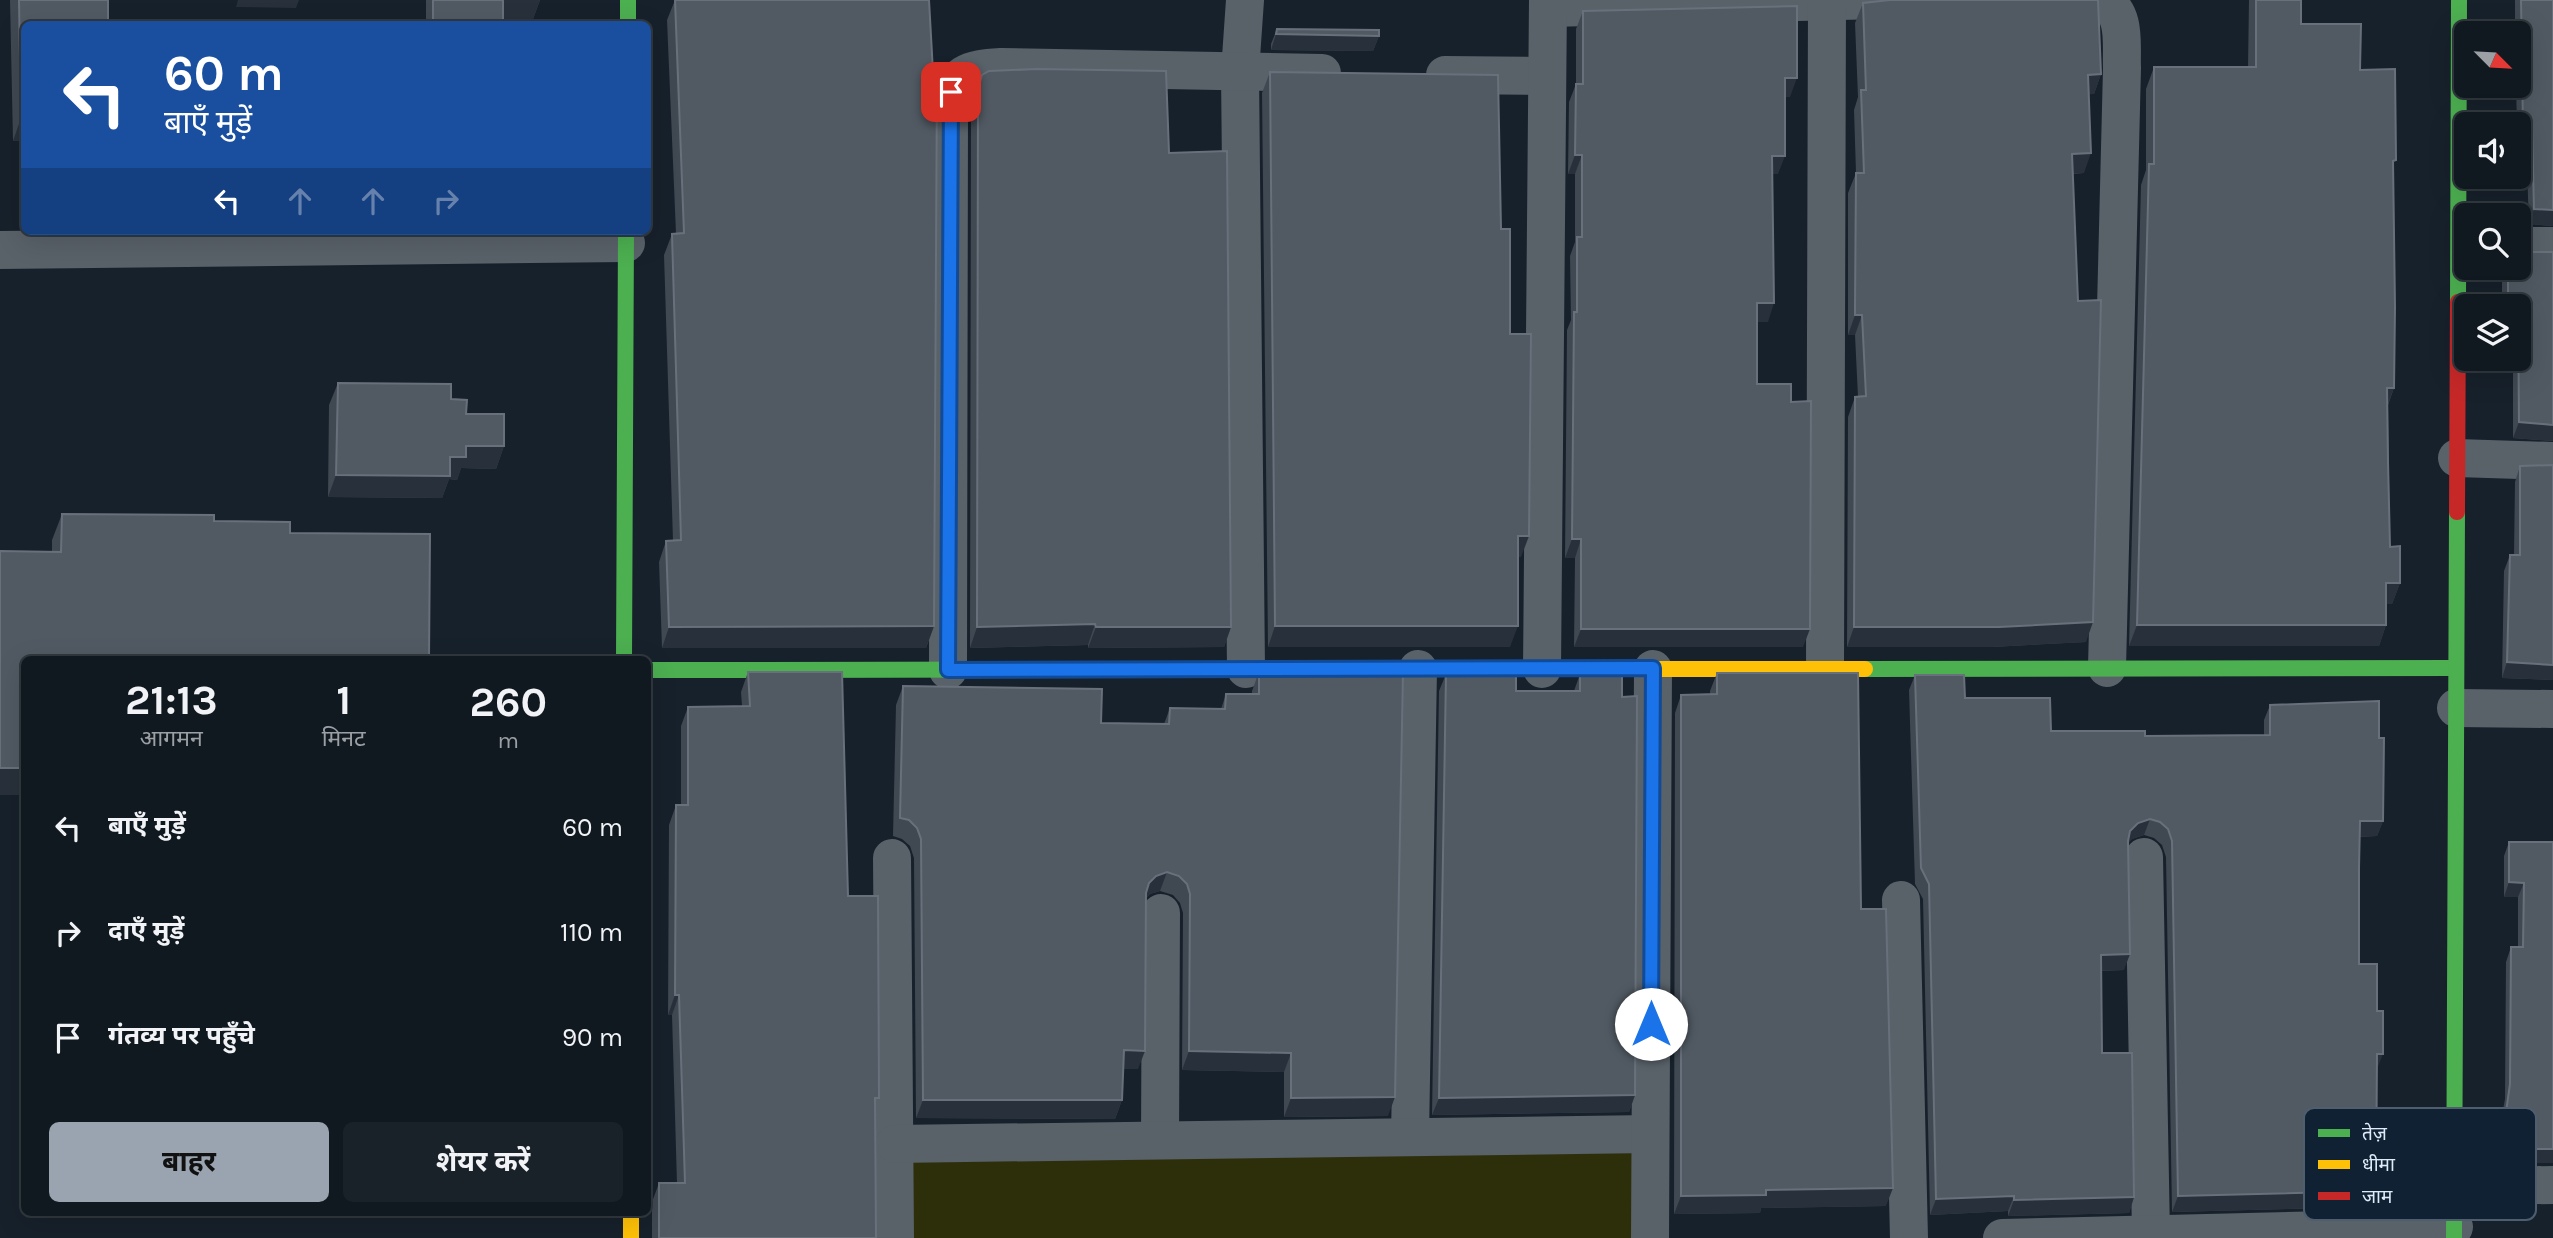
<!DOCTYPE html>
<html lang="hi">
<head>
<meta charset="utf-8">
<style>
	:root { --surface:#111920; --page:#1a2229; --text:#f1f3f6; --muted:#9ca0a5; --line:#30383e; --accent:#9aa4b0 }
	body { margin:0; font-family:Karla,"Noto Sans Devanagari",sans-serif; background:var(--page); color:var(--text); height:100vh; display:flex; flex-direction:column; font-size:26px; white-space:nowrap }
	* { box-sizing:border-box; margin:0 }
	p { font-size:23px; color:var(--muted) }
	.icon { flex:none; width:38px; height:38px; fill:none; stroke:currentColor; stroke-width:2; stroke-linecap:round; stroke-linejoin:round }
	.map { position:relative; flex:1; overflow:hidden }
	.panel { position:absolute; left:21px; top:656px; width:630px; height:560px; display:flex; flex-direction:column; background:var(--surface); border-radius:10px; box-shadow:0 7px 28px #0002,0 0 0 2px var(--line) }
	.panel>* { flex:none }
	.hud { position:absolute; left:21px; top:21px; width:630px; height:214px; border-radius:10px; box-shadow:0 7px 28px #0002,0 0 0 2px var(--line); background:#1a4fa0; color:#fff; overflow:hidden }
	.needle { width:46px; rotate:114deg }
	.controls { position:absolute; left:2454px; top:21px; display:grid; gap:14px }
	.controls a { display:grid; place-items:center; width:77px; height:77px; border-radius:10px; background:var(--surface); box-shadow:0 7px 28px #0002,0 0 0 2px var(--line); font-size:35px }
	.pin { position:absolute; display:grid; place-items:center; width:60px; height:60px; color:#fff; margin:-30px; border-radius:14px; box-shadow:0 4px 10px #0006 }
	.me { position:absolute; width:77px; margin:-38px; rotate:0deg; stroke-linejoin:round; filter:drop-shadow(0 0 5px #0008) }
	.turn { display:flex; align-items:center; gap:24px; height:147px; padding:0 28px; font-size:32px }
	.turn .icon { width:91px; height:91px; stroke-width:2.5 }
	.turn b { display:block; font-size:49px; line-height:60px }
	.lanes { display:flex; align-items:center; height:66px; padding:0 28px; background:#0003; justify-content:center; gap:35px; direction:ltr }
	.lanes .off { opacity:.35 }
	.eta { display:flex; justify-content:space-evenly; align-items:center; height:119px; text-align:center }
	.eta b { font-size:42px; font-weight:700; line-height:49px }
	.cta { display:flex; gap:14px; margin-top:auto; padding:14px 28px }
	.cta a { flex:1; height:80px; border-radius:10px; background:var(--accent); color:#111; font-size:28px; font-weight:700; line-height:80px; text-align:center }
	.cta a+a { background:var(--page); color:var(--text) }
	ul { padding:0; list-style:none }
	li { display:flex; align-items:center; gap:21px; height:105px; padding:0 28px }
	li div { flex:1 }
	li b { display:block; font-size:26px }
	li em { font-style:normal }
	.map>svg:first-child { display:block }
	.green { fill:#2d2f0b }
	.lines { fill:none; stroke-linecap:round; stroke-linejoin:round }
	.street { stroke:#596169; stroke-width:38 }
	.fast { stroke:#4caf50; stroke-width:16 }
	.slow { stroke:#ffc107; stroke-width:16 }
	.jam { stroke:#c62828; stroke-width:16 }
	.wall { fill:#404852 }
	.shaded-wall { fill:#28313b }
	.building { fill:#515a63; stroke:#68707b; stroke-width:2 }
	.route-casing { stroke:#114b97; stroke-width:18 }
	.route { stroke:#1a73e8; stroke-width:12 }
	.key { fill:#0f2133; stroke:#4e5e6e; stroke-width:2 }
	.key-label { font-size:19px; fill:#e0ebf8 }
</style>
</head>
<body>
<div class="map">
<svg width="2553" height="1238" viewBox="0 0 2553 1238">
	<rect width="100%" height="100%" fill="#17212b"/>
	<polygon class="green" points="1650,1134 1650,1238 895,1238 895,1144"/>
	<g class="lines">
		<g class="street">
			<polyline points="1245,0 1240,72 1246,669"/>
			<path d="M 2102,0 C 2127,13 2121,43 2122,68 L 2107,668"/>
			<polyline points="1548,8 1882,0"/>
			<polyline points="1445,75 1547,76"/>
			<polyline points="2518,246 2553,246"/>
			<polyline points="0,250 626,243"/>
			<polyline points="2457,458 2553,461"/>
			<polyline points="1825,668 1827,2"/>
			<polyline points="1542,669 1548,0"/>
			<path d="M 948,670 L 949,108 C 953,72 968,69 1001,67 L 1322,73"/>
			<polyline points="2456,708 2553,709"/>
			<polyline points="2144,857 2151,1234"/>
			<polyline points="892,858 895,1238"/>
			<polyline points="1901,900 1909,1238"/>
			<polyline points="1410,1137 1418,669"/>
			<polyline points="1160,1140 1161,913"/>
			<polyline points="895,1144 1650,1134"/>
			<polyline points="2454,1186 2553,1185"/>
			<polyline points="1650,1238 1653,669"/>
			<polyline points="2002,1238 2454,1227"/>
		</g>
		<g class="fast">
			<polyline points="628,0 628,24"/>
			<polyline points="2458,302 2459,0"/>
			<polyline points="624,660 626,231"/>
			<polyline points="1865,669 2456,668"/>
			<polyline points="648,670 1584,669"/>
			<polyline points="2454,1238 2457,512"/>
		</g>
		<g class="slow">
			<polyline points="1584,669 1865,669"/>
			<polyline points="631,1213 631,1238"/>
		</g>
		<polyline class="jam" points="2457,512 2458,302"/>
	</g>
	<g class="wall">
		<polygon points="10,0 108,0 24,24 24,140 13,141"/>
		<polygon points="426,0 540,0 533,19 503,19 503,24 426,24"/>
		<polygon points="675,0 929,0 934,626 926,648 662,648 659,562 666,541 673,541 664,255 672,234 676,234 667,20"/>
		<polygon points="2249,0 2301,0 2301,24 2360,70 2393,169 2394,388 2388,405 2390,547 2400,583 2392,604 2386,604 2386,625 2379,646 2129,646 2141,185 2146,170 2146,89 2154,67 2248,67"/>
		<polygon points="2515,0 2553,0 2553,226 2529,224 2526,142 2518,143 2518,124 2517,124 2516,86 2518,86 2518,33 2515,33"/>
		<polygon points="1863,3 2101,74 2094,94 2089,94 2084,173 2073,174 2086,642 1992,647 1847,647 1848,417 1855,397 1858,397 1855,335 1848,335 1848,193 1856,173 1854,110 1858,97 1855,23"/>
		<polygon points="1583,11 1790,97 1785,97 1778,174 1772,174 1768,322 1757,322 1757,384 1791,402 1803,647 1574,647 1575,558 1565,558 1567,330 1571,320 1570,256 1575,242 1575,174 1568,174 1569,102 1576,84 1576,29"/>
		<polygon points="1277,29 1379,36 1373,51 1271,50 1271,44"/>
		<polygon points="1270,72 1501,229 1510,334 1521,557 1518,557 1510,647 1268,647 1262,93"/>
		<polygon points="982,75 1169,153 1231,627 1224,647 1088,648 1088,645 970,648 971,110 974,96"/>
		<polygon points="2523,252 2553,252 2553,441 2513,438 2513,359 2518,359 2518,306 2502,306 2502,268 2518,268"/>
		<polygon points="338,383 451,399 504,446 496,469 461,468 457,480 449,479 442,498 328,497 329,405"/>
		<polygon points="2520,466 2553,680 2502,678 2504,571 2510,555 2514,555 2515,482"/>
		<polygon points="62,514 214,515 214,521 290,522 290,533 430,534 429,660 24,660 24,795 0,795 0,551 52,552 52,540"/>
		<polygon points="748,672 848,896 875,1109 876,1238 652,1238 652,1202 659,1183 677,1183 672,1015 668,1015 669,825 676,805 681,805 681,726 688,707 742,706 741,692"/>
		<polygon points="1259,672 1388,1116 1284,1117 1284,1072 1182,1070 1183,913 1180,903 1173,895 1160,891 1150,894 1146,898 1138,1069 1123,1069 1122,1100 1115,1119 916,1118 914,858 910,846 902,839 893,836 896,705 903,686 1101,723 1164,724 1170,708 1221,709 1226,694 1252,694 1252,691"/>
		<polygon points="1717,673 1861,909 1886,1206 1761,1208 1760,1213 1674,1214 1675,713 1681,695 1710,694 1710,691"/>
		<polygon points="1446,674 1516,691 1574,691 1580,674 1622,697 1635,1095 1629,1112 1432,1115 1439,691"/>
		<polygon points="1915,675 1965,698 2051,731 2145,736 2264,735 2264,720 2270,705 2379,738 2383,821 2377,836 2359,837 2359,964 2377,1069 2370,1207 2172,1212 2166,857 2162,845 2154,838 2144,835 2132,839 2128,843 2124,970 2101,971 2102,1053 2134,1197 2129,1213 2008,1216 2008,1211 1930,1215 1923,899 1915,884 1909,690"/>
		<polygon points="2509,842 2553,842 2553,1163 2500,1163 2500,1126 2505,1099 2506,962 2511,947 2518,947 2518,897 2504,897 2504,856"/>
	</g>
	<g class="shaded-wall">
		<polygon points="238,0 299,0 296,8 236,7"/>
		<polygon points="503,0 540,0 533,19 496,19"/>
		<polygon points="1276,34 1379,36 1373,51 1271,50"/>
		<polygon points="2101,74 2094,94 2081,95 2088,75"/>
		<polygon points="1785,78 1797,78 1790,97 1778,97"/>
		<polygon points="21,118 24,118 24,140 13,141"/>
		<polygon points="2523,127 2532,127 2526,142 2518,143"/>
		<polygon points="2091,153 2084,173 2064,174 2072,154"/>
		<polygon points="1575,155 1582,155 1575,174 1568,174"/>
		<polygon points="1772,156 1785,156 1778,174 1765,174"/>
		<polygon points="2534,209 2553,210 2553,226 2529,224"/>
		<polygon points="1757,303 1774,303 1768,322 1750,322"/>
		<polygon points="1855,315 1862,315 1855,335 1848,335"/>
		<polygon points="2387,388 2394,388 2386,409"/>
		<polygon points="2519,422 2553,425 2553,441 2513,438"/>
		<polygon points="466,446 504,446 496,469 461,468 457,480 449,479 442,498 328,497 336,475"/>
		<polygon points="1518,536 1529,536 1521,557 1510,557"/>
		<polygon points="1572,539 1581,539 1575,558 1565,558"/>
		<polygon points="2386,583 2400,583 2392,604 2378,604"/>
		<polygon points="2093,622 2086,642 1992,647 1847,647 1854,627"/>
		<polygon points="1095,624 1088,645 970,648 977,627"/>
		<polygon points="2137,625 2386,625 2379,646 2129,646"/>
		<polygon points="934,626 926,648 662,648 669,627"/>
		<polygon points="1275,626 1518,626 1510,647 1268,647"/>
		<polygon points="1096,627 1231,627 1224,647 1088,648"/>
		<polygon points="1581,629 1810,629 1803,647 1574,647"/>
		<polygon points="2507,662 2553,665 2553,680 2502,678"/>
		<rect x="0" y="768" width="24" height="27"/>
		<polygon points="2150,819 2144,835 2132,839 2125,847 2130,831 2138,823"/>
		<polygon points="2360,821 2383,821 2377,836 2354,837"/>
		<polygon points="1167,872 1160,891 1150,894 1143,901 1149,883 1156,876"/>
		<polygon points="2509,882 2524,883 2518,897 2504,897"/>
		<polygon points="2130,954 2124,970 2095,971 2101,955"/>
		<polygon points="675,995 679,995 672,1015 668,1015"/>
		<polygon points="1124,1050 1145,1051 1138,1069 1117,1069"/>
		<polygon points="1189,1051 1291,1053 1284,1072 1182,1070"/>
		<polygon points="2377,1054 2383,1054 2377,1069"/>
		<polygon points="1635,1095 1629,1112 1432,1115 1439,1098"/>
		<polygon points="1395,1097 1388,1116 1284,1117 1291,1098"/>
		<polygon points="923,1100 1122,1100 1115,1119 916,1118"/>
		<polygon points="2506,1149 2553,1149 2553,1163 2500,1163"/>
		<polygon points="1893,1188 1886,1206 1761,1208 1760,1213 1674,1214 1681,1196 1766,1190"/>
		<polygon points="2376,1191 2370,1207 2172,1212 2178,1196"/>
		<polygon points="2014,1196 2008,1211 1930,1215 1936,1199"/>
		<polygon points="2134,1197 2129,1213 2008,1216 2014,1200"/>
	</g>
	<g class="building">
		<polygon points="19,0 108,0 108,24 24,24 24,118 21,118"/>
		<rect x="433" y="0" width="70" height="24"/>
		<polygon points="675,0 929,0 933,72 937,72 934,626 669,627 666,541 681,540 672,234 684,233"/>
		<polygon points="1890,0 2098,0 2101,74 2088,75 2091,153 2072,154 2078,301 2101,300 2093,622 1999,627 1854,627 1855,397 1866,396 1862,315 1855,315 1855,308 1856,173 1864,173 1861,90 1866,90 1863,3"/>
		<polygon points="2256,0 2301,0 2301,24 2361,24 2360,70 2395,69 2396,160 2393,161 2395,307 2394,388 2387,388 2388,462 2390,547 2400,546 2400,583 2386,583 2386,625 2137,625 2149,164 2154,164 2154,67 2256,67"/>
		<polygon points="2521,0 2553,0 2553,210 2534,209 2532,127 2523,127"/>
		<polygon points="1797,6 1797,78 1785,78 1785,156 1772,156 1774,303 1757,303 1757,384 1791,384 1791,402 1811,401 1810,629 1581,629 1581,539 1572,539 1574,312 1577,312 1577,237 1582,237 1582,155 1575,155 1576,84 1583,84 1583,11"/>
		<polygon points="1277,29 1379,30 1379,36 1276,34"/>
		<polygon points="1037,69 1166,71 1169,153 1227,151 1231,627 1096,627 1095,624 977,627 978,89 982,75 989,71"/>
		<polygon points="1270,72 1498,75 1501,229 1510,229 1510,334 1531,334 1529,536 1518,536 1518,626 1275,626"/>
		<polygon points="2518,250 2523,252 2553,252 2553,425 2519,422 2518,306 2508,306 2508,268 2518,268"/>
		<polygon points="338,383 451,384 451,399 467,400 466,414 504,414 504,446 466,446 466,457 450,457 450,476 336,475"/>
		<polygon points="2553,465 2553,665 2507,662 2510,555 2520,555 2520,466"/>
		<polygon points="62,514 214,515 214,521 290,522 290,533 430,534 429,660 24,660 24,768 0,768 0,551 61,552"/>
		<polygon points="748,672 842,672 848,896 878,896 879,1098 875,1098 876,1238 659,1238 659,1183 685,1183 679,995 675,995 676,805 688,805 688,707 750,706"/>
		<polygon points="1259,672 1403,672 1395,1097 1291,1098 1291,1053 1189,1051 1190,894 1187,884 1179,876 1167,872 1156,876 1149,883 1146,893 1145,1051 1124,1050 1122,1100 923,1100 921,839 917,828 909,820 900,818 903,686 1102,689 1101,723 1169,724 1170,708 1225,709 1226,694 1259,694"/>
		<polygon points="1717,673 1858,673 1861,909 1886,909 1893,1188 1766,1190 1766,1195 1681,1196 1681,695 1717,694"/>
		<polygon points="1446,674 1516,674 1516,691 1580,691 1580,674 1622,674 1622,697 1637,696 1635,1095 1439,1098"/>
		<polygon points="1915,675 1964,675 1965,698 2050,698 2051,731 2145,731 2145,736 2270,735 2270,705 2379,701 2379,738 2384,738 2383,821 2360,821 2359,868 2359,964 2377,964 2377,1011 2383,1011 2383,1054 2377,1054 2376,1191 2178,1196 2172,841 2168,829 2160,822 2150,819 2138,823 2130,831 2128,841 2130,954 2101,955 2102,1053 2132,1053 2134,1197 2014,1200 2014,1196 1936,1199 1929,884 1921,868"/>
		<polygon points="2509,842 2553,842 2553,1149 2506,1149 2506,1112 2510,1084 2511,947 2523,947 2524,883 2509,882"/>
	</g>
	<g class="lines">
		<defs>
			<polyline id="route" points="951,92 948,670 1653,668 1651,1024"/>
		</defs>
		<use href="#route" class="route-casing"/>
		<use href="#route" class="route"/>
	</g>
	<rect x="2304" y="1108" width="232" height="112" rx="10" class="key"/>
	<rect x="2318" y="1129" width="32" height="8" fill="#4caf50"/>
	<rect x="2318" y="1160" width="32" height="9" fill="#ffc107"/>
	<rect x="2318" y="1192" width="32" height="8" fill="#c62828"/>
	<g class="key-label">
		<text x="2362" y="1140">तेज़</text>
		<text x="2362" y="1171">धीमा</text>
		<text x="2362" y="1203">जाम</text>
	</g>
</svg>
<div class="controls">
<a><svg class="needle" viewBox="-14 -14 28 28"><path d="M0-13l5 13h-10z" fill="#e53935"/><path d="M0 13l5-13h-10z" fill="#9ca0a5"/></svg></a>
<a><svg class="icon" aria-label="sound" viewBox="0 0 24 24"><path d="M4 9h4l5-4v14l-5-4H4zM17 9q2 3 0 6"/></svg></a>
<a><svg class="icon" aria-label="search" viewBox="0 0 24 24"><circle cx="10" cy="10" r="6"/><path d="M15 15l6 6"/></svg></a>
<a><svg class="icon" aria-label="layers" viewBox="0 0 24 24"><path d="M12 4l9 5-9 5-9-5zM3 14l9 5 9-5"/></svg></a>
</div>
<div class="pin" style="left:951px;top:92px;background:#d93025"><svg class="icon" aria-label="arrive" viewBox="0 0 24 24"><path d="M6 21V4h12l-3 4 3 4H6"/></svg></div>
<svg class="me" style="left:1651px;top:1024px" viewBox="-20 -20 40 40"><circle r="19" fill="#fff"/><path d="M0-13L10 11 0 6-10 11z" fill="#1a73e8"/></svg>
<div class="hud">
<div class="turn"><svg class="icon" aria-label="left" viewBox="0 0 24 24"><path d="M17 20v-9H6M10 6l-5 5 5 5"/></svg><div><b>60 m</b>बाएँ मुड़ें</div></div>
<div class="lanes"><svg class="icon" aria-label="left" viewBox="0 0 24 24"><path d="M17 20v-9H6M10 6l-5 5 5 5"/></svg><svg class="icon off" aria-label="ahead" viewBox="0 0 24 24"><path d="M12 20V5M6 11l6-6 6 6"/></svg><svg class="icon off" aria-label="ahead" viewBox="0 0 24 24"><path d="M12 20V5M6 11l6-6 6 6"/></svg><svg class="icon off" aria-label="right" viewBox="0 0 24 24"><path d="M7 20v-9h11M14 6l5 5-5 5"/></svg></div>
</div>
<section class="panel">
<div class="eta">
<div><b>21:13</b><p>आगमन</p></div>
<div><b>1</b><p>मिनट</p></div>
<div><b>260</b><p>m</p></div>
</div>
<ul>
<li><svg class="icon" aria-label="left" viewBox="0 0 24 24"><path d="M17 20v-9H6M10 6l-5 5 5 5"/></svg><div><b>बाएँ मुड़ें</b></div><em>60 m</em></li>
<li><svg class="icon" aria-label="right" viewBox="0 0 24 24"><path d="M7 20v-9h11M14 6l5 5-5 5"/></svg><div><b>दाएँ मुड़ें</b></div><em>110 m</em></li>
<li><svg class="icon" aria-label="arrive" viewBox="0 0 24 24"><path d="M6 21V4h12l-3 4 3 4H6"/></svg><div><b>गंतव्य पर पहुँचे</b></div><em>90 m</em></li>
</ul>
<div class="cta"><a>बाहर</a><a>शेयर करें</a></div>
</section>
</div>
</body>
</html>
